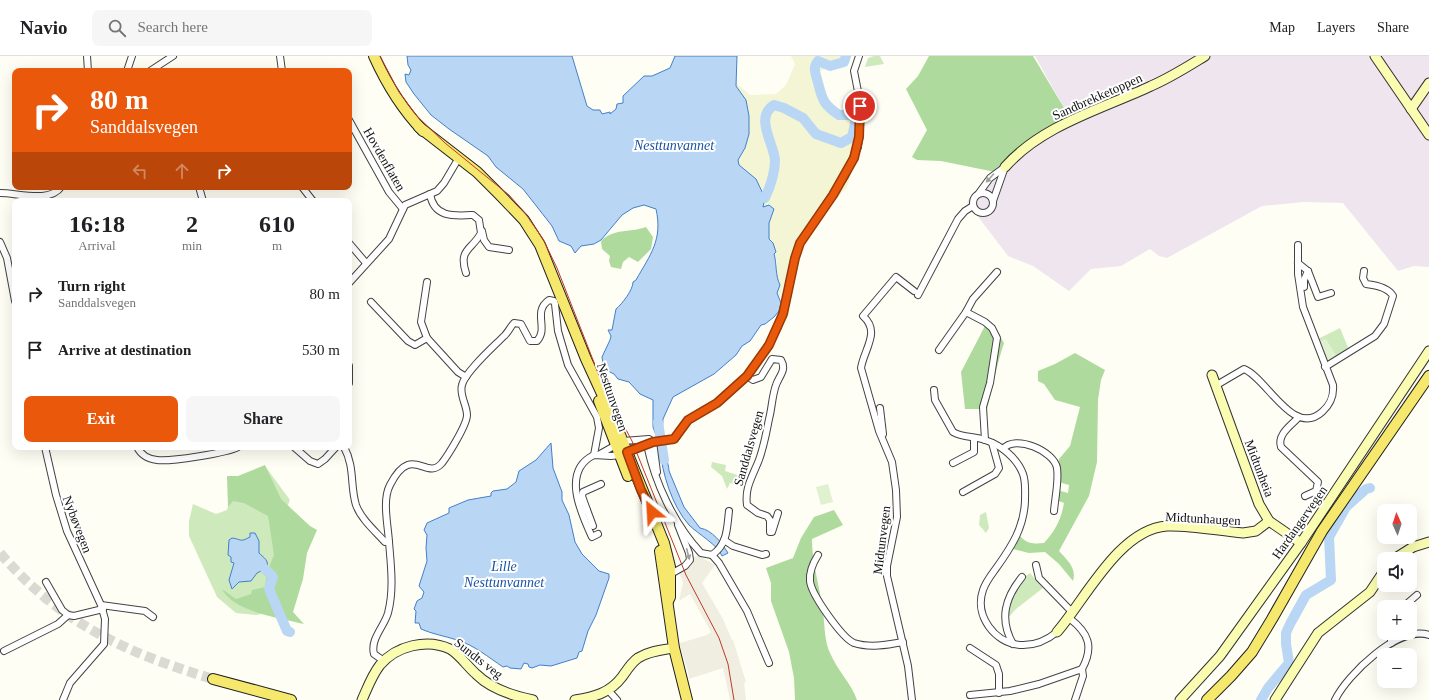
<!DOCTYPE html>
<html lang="en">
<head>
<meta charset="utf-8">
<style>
	:root { --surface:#fff; --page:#f6f6f6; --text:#202124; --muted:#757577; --line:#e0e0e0; --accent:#ea580c }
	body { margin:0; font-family:Georgia,serif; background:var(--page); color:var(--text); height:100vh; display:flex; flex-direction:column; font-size:15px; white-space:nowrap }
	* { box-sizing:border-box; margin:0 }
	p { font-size:13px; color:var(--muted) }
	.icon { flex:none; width:22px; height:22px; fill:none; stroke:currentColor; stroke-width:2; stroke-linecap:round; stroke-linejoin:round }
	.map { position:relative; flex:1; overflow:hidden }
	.panel { position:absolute; left:12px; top:142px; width:340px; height:252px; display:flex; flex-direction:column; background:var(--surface); border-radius:8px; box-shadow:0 4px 16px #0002 }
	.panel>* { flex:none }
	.guide { position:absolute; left:12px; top:12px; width:340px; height:122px; border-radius:8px; box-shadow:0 4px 16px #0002; background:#ea580c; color:#fff; overflow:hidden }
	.needle { width:26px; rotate:357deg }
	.tools { position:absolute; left:1377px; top:448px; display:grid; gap:8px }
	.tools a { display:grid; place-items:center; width:40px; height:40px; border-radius:8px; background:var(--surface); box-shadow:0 4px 16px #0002; font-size:20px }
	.pin { position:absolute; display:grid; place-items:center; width:34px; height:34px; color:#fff; margin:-17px; border:2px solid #fff; border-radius:50%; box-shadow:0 1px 4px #0007 }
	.me { position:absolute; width:44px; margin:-22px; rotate:333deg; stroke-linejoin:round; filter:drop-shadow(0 0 3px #0008) }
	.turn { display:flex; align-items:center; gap:14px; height:84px; padding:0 12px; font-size:18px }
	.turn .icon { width:52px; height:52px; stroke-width:2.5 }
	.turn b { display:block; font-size:28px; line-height:34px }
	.lanes { display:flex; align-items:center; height:38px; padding:0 12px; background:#0003; justify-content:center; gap:20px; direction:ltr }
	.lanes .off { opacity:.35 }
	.eta { display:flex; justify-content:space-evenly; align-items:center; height:68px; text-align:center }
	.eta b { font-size:24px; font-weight:600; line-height:28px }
	.primary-button { display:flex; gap:8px; margin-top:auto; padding:8px 12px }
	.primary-button a { flex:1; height:46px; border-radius:8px; background:var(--accent); color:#fff; font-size:16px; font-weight:600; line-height:46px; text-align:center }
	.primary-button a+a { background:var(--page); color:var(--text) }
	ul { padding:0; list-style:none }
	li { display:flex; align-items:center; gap:12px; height:56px; padding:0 12px }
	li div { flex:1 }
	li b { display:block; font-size:15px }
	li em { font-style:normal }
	header { display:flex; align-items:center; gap:24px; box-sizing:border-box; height:56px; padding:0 20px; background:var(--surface); border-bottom:1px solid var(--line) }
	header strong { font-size:19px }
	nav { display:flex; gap:22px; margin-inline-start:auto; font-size:14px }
	.search { width:280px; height:36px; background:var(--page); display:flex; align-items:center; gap:10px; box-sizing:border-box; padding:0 14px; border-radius:8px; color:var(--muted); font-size:15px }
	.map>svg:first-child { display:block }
	.industrial { fill:#eee5ee }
	.farmland { fill:#f3f5d4 }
	.green { fill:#ceeabd }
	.forest { fill:#afda9d }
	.pitch { fill:#e0f1cf }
	.plaza { fill:#f0eee1 }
	.water { fill:#b9d6f5; stroke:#4180cb }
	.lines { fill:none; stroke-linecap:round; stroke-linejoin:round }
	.river { stroke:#b9d6f5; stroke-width:10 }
	.primary-tunnel { stroke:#dbdad2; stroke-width:10; stroke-dasharray:10 5; stroke-linecap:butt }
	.street-casing { stroke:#434343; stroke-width:8 }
	.secondary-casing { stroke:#323232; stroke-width:11 }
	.primary-casing { stroke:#212121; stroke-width:12 }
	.street { stroke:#fff; stroke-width:6 }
	.secondary { stroke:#fafdb1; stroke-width:9 }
	.primary { stroke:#f5e86d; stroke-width:10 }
	.tram { stroke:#bf392a; stroke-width:1 }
	.oneway { fill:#9f9f9f }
	.route-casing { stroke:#983908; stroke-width:10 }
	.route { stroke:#ea580c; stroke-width:7 }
	.labels { text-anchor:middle; stroke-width:4; stroke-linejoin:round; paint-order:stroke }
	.street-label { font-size:13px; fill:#101010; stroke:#fff }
	.water-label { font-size:14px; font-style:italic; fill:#1a52a1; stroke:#fff }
</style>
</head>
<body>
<header>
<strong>Navio</strong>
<div class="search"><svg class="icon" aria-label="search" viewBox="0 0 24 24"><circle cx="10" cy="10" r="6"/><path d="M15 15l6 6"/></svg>Search here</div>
<nav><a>Map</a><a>Layers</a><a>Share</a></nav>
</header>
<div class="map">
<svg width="1429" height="644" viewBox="0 0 1429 644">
	<rect width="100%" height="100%" fill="#fffef4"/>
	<polygon class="industrial" points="1035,0 1429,0 1429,211 1414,210 1398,215 1343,147 1304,146 1262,150 1167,202 1159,200 1150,193 1121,210 1091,213 1069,235 1033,210 1008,200 967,146 983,125 1042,76 1069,61"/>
	<polygon class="farmland" points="791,0 843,0 840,5 817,17 819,40 834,56 849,60 855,64 852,81 858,89 847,131 798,186 779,242 777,237 780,229 777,223 777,207 774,198 776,196 773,187 769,183 769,167 774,153 762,151 765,142 756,123 739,109 738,104 745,92 749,78 749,60 746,44 736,30 736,27 750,39 776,38 786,29 795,8"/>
	<g class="green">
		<polygon points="874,0 880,0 884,8 865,11 868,2"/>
		<polygon points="1340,272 1349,294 1331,305 1316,284"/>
		<polygon points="712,406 726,409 725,415 747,422 742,431 730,427 727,433 722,420 711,411"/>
		<polygon points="265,410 290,444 285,457 284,554 256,559 236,557 217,541 189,480 189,465 193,448 216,458 227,454 234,429"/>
		<polygon points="986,456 989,472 986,477 979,469 980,459"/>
		<path d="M 1030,517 L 1043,532 L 1016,553 L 1006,564 C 1008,547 1015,526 1030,517 Z"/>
	</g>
	<g class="forest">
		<polygon points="929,0 1033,0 1073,67 1017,92 1008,106 995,116 941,105 917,104 912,101 927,74 906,33 918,20"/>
		<path d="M 646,171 L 653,181 L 651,193 L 638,206 L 629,201 L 623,206 L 621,213 L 611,211 L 609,205 L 610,200 L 602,193 L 601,185 C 614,172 629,177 646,171 Z"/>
		<path d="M 992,267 L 1004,287 C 997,307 993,331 987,353 L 965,353 L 961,316 L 986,268 Z"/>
		<path d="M 1075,297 L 1105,314 L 1101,324 L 1098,344 L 1097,406 L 1089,440 L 1059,495 C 1067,504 1077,512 1073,525 L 1059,508 L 1045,496 L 1029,497 L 1013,493 L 1020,480 C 1027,488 1034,488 1044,487 C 1055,475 1061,464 1064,447 L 1056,444 L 1057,434 L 1068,437 L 1069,429 L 1058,426 L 1059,403 L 1070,390 L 1080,351 L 1055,344 L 1044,328 L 1038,325 L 1038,315 L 1055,308 Z"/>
		<path d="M 265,409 L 281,443 L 310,470 L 317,474 L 307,497 L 303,523 L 293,556 L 304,568 C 281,562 233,556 222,533 L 236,543 L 251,538 L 252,534 L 265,531 L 267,516 L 274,499 L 268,460 L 244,447 L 233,445 L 228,451 L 227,420 L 238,420 Z"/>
		<path d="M 834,454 L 843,469 L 812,483 C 812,508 820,531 823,556 C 825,570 824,586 831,599 C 838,615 851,627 857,644 L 795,644 L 794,622 L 789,596 L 771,545 L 771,527 L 766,512 L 793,502 L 801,482 L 814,461 Z"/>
	</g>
	<g class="pitch">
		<polygon points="1326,283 1337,301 1331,305 1324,304 1317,286"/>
		<polygon points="828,428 833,446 821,449 816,431"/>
	</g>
	<polygon class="plaza" points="699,500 715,509 702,527 723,563 732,584 733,584 746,626 744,627 746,644 730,644 723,612 689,623 688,616 680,590 680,587 707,579 711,576 690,538 679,545 683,527 679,516 691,510 693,501"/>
	<g class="water">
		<path d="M 407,0 L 572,0 L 587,50 L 593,54 L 600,54 L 602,58 L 610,56 L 610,58 L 616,53 L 617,48 L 623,47 L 623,40 L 644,20 L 652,20 L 670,12 L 675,0 L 737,0 L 736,30 L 746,44 L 749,60 L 749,78 L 745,92 L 738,104 L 739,109 L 756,123 L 765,142 L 763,151 L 769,149 L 774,153 L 769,167 L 769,183 L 773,187 L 776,196 L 774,198 C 777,208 775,219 780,229 L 777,237 L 781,247 L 779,255 L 774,261 L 765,268 L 761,269 L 750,285 L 742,290 L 736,299 L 714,318 L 673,341 L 663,363 L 662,379 L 656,379 L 653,371 L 653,344 L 640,338 L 629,326 L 618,323 L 614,318 L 606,314 L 607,311 L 603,307 L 602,301 L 610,284 L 611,280 L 608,274 L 612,274 L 616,253 C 622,248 633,234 633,226 L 636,224 C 650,199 663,184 656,153 L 644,149 L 633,152 L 622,159 L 601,184 L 594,188 L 581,190 L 575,197 L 571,190 L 559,185 L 552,170 L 523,133 L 496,111 L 488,100 L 449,73 L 431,59 L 414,38 L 406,26 L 405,18 L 409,19 L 411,14 L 408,9 Z"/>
		<path d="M 551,387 L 553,412 L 562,436 L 562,444 L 569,459 L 575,486 L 582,498 L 599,515 L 609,518 L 609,522 L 596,559 L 588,575 L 582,595 L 579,596 L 577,602 L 551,610 L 540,609 L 532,612 L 529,611 L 528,608 L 524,607 L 521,613 L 510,612 L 507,610 L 503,611 C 488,601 474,589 457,584 C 445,580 432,578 421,573 L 419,567 L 415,567 L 416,555 L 414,553 L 417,545 L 422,542 L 424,536 L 419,530 L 427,505 L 426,492 L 427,479 L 424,474 L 427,467 L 449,457 L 449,452 L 468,444 L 491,440 L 491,437 L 493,435 L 507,433 L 516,426 L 519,415 L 536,404 Z"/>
		<path d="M 665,390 C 663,399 669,406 669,415 L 684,451 L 700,472 C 712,474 722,487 728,497 L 722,500 C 718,489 698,478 689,469 C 672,450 662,417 660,393 Z"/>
		<path d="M 250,477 L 255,477 L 259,485 L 259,497 C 264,502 269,504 267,512 L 257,517 L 251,525 L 239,526 L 232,533 L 229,524 L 234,507 L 231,506 L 231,501 L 228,499 L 229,484 L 232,482 C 242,483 239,487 250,481 Z"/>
	</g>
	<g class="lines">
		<g class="river">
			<path d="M 765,142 C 771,129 775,118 775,104 C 774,88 754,61 774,49 L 784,52 L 803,62 L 816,78 L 841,87 L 852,81 L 856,63 L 851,59 L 839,59 C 821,47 822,41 817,23 C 815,16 813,11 818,5 L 830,10 L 844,6 L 846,0"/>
			<polyline points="658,366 664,404"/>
			<polyline points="265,513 273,521 269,533 287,575 290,576"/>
			<polyline points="1261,644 1268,632 1289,607 1286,588 1286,577 1290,568 1306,539 1331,524 1329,481 1346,451 1366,433 1370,432"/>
		</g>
		<path class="primary-tunnel" d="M 0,497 C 60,567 126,597 213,623"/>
		<defs>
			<g id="street">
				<polyline points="87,0 88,15"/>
				<polyline points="280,0 282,15"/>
				<polyline points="127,15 132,0"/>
				<polyline points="150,15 173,0"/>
				<polyline points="349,64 389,136 403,153"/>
				<polyline points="199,131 203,145"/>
				<polyline points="302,131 313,145"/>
				<circle cx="983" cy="147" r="10"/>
				<path d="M 0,137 C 18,137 50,147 61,131"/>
				<polyline points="979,137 990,122 1005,111"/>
				<path d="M 430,138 C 434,162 454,160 473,159 L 479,164 L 481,177 C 472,194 458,193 466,217"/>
				<polyline points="993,145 1005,111"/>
				<polyline points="482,175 484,184 489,191 509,194"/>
				<polyline points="0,186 7,202 15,245"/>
				<polyline points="349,187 366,207"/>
				<polyline points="1298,207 1308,215 1318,241 1331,237"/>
				<polyline points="349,227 389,183 405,149 437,135 444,127 457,105"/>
				<polyline points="1304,231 1304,224 1308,215"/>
				<polyline points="918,239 958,163 965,155 973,150"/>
				<polyline points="371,246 408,285 415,289 427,282 458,316 466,321"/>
				<polyline points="966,256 973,243 997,216"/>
				<polyline points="427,282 421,266 427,226"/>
				<polyline points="939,294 966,256 985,266 992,272 997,282 990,327 983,351 985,384"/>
				<polyline points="349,310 349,327"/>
				<path d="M 1325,311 L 1375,280 L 1384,268 L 1393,240 C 1388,231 1375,229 1366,228 L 1363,222 L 1364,215"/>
				<path d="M 747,320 L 753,324 L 761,321 L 772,303 L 781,304 C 787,314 779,320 776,329 C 772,340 772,352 769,363 C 766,378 763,397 756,411 C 750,425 745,434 747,449 L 758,457 L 767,460 L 770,464 L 770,476 L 772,476 L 778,457"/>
				<path d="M 1215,330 L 1244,313 C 1267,322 1293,382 1322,356 C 1331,348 1334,340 1333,329 L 1303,251 L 1298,218 L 1298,189"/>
				<path d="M 934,334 L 935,344 L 953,376 C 963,382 974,380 985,384 C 1001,389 1017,402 1023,418 C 1026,426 1025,436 1025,445 C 1024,471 1012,490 997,511 C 992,518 986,525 983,534 C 974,560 995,587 1020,589 C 1035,590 1046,585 1057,576"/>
				<polyline points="880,352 883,378"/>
				<path d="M 1298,362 C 1290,370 1277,379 1281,391 L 1318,426 L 1316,435 L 1305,440"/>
				<polyline points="653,386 657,416"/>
				<path d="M 647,389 C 655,427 674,468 701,497 L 712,499 C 728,488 727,471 729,455"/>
				<polyline points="45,391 56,439 67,475 101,549 105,563 104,588 70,627 63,644"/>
				<path d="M 137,391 C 141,399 148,403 157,404 C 169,406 227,397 238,391"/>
				<polyline points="294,391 310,405 318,408 325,403 336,391"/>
				<path d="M 344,391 C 355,411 350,430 356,449 C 361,463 375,475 385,486 L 389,486 C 391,510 394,534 388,557 C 384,571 370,583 374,598 L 384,605"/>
				<path d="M 1003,393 C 1015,378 1054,395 1057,412 C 1059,425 1055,442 1054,455"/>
				<polyline points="600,398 623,385 649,383 653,386"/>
				<polyline points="953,407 974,396 974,382"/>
				<polyline points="963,436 995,418 999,412 992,387"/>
				<polyline points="587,454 593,470"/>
				<polyline points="582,456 587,454 582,440 583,436 601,428"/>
				<path d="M 598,478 L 592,481 C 581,457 561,415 594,399 L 611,400 L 620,399 L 635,391 L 653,386 L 675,383 L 688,364 L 717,347 L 747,320 L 769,289 L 778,271 L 786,246 L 795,202 L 800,187 L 845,120 L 858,91 L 860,71 L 861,51 L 854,15 L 859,0"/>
				<polyline points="724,484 733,490 762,499 766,498"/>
				<path d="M 389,486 C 388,469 382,444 390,429 C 412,386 426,426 442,407 C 448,399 467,369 467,359 C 467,349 459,339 462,329 C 465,316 493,291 503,281 C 508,277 510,271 514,267 L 521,268 L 530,285 L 537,285 C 549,272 532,256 549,244 L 554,245 L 555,248 L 558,275 L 568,309 L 597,361 L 599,372 L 594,399"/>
				<polyline points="712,499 719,507 747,555 769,607"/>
				<path d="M 818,499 C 813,507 809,515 810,525 C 811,538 842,582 854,587 C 869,592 887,589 903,586"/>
				<polyline points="1036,509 1039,522 1072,556"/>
				<polyline points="669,519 685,510 690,504 689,497 678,469"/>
				<polyline points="46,526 62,554 68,559"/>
				<polyline points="101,549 145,555 153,561"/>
				<polyline points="1403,551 1417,539"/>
				<polyline points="1391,577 1391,587"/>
				<path d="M 1013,588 C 999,563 1005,542 1022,521"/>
				<polyline points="970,592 996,609 999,618 999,637"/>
				<polyline points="4,595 58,568 68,559 74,560 103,553"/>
				<polyline points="608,634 617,644"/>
				<path d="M 970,639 L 1010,635 L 1039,628 L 1082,613 C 1094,591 1089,577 1069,562"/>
				<path d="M 912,644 L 908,610 L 887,520 L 887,510 L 897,461 L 896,434 L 892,406 L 879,375 L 861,312 C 864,293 881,276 863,260 L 896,221 L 914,235"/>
				<polyline points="1075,644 1083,620 1082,613"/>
				<path d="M 1335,644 C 1347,619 1398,569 1429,579"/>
			</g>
			<g id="secondary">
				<polyline points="1375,0 1429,79"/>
				<polyline points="1411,53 1429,27"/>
				<path d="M 1005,111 C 1042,69 1102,53 1151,30 C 1170,22 1187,11 1205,0"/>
				<polyline points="1212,319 1259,448 1269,465 1301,487"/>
				<polyline points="1394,503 1413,491 1429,486"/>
				<path d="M 1057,576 C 1085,544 1119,473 1167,470 C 1190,469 1219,475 1243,477 L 1256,475 L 1269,465"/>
				<path d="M 362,644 C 367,633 372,619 380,609 C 396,590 427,582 450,593 C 460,599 467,610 476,618 C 491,633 513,640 533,644"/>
				<path d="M 575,644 C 594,641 610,637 622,621 C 627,614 631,607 638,602 C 649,595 662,594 674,592"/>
				<polyline points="1180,644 1220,600 1301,487 1429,295"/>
				<polyline points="1275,644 1318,577 1370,536 1384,515"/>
			</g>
			<g id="primary">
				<path d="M 374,0 C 387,29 401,52 423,75"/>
				<polyline points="419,71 477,116 499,138 524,164 540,189 586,303 614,364 664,487 670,511 670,541 668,545"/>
				<polyline points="599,345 628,420"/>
				<polyline points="660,495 674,592 687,644"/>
				<polyline points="213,623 291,644"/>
				<polyline points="1207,644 1231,620 1252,596 1272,563 1322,475 1429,320"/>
			</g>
		</defs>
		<use href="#street" class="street-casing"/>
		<use href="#secondary" class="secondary-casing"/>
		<use href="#primary" class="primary-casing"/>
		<use href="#street" class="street"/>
		<use href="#secondary" class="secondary"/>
		<use href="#primary" class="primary"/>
		<polyline class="tram" points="380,0 399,36 417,60 445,87 509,139 525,157 543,183 557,212 604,332 632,385 686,519 719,582 728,608 734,644"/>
	</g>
	<defs><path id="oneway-solid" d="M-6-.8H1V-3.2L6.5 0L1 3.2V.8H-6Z"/></defs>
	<g class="oneway">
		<use href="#oneway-solid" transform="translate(990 122) rotate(132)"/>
		<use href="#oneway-solid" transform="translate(688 498) rotate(76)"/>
	</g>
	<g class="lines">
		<defs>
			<polyline id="route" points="652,456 641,434 627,396 653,386 674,383 688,364 717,347 747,320 769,289 783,258 795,202 800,187 833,139 854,102 859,81 860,50"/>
		</defs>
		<use href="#route" class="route-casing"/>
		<use href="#route" class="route"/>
	</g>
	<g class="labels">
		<g class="street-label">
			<text transform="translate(1097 40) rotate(-24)" y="5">Sandbrekketoppen</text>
			<text transform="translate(385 103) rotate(60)" y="5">Hovdenflaten</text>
			<text transform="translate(613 341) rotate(71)" y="5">Nesttunvegen</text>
			<text transform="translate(748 392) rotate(-74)" y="5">Sanddalsvegen</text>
			<text transform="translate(1260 412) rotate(69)" y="5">Midtunheia</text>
			<text transform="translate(1203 462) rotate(3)" y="5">Midtunhaugen</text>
			<text transform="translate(1299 466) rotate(-55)" y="5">Hardangervegen</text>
			<text transform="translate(78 468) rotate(69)" y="5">Nybøvegen</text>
			<text transform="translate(881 484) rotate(-83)" y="5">Midtunvegen</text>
			<text transform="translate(479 602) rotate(38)" y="5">Sundts veg</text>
		</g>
		<g class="water-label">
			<text x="674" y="94">Nesttunvannet</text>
			<text x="504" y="515">Lille<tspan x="504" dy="16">Nesttunvannet</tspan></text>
		</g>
	</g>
</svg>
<div class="tools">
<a><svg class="needle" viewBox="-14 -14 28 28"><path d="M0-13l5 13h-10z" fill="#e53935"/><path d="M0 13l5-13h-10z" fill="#757577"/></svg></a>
<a><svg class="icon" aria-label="sound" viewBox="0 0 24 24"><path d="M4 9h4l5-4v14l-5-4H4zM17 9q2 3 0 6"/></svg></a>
<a>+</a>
<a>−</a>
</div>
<div class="pin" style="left:860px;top:50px;background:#d93025"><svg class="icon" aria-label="arrive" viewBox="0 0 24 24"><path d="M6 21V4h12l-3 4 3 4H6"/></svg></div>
<svg class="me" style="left:652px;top:456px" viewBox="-20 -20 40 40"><path d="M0-17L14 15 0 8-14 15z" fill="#ea580c" stroke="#fff" stroke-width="4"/></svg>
<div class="guide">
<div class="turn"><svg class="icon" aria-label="right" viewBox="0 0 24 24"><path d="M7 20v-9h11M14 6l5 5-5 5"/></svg><div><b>80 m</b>Sanddalsvegen</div></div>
<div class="lanes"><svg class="icon off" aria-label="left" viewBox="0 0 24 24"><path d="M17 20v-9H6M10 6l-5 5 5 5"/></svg><svg class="icon off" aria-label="ahead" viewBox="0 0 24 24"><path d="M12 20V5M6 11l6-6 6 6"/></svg><svg class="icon" aria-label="right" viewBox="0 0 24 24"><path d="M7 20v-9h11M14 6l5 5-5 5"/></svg></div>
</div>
<section class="panel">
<div class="eta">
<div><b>16:18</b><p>Arrival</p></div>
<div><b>2</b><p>min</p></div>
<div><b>610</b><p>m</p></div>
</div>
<ul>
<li><svg class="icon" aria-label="right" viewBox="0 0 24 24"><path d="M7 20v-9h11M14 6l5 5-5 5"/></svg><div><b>Turn right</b><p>Sanddalsvegen</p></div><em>80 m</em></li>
<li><svg class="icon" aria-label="arrive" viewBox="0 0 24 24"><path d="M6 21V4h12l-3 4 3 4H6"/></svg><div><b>Arrive at destination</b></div><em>530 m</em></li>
</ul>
<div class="primary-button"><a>Exit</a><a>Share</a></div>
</section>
</div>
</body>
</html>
